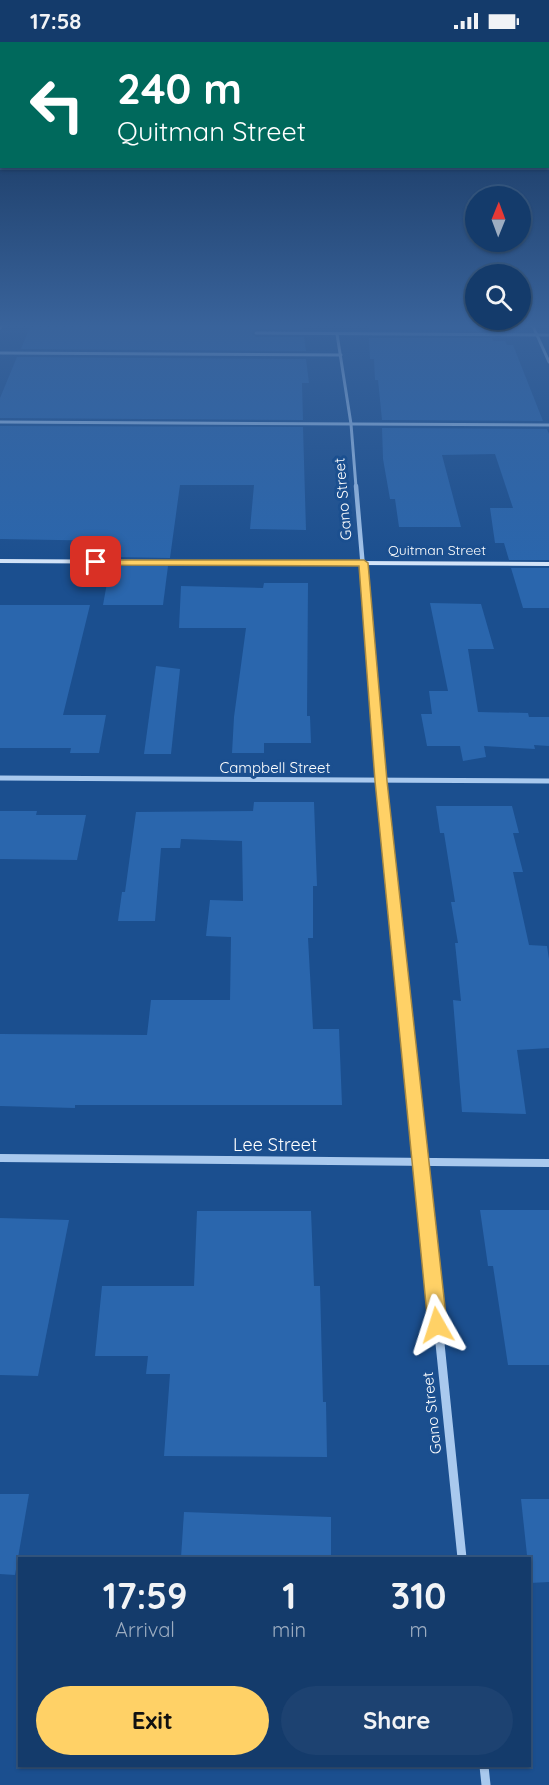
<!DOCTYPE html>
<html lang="en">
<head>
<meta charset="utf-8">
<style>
	:root { --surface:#143b6b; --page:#1d4271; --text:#f1f3f6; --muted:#9dadc1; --line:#33557e; --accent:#ffd166 }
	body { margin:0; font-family:Quicksand,sans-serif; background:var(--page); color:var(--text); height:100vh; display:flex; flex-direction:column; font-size:22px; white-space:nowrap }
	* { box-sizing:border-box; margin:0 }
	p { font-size:20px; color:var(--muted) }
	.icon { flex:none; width:33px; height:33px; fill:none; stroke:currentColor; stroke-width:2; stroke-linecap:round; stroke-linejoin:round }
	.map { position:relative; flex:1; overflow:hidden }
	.sheet { position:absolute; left:18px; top:1515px; width:513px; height:210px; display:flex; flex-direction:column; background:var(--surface); border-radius:0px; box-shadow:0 2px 4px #0004,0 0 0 2px var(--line) }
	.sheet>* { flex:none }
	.top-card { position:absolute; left:0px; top:0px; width:549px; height:126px; box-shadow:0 2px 4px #0004,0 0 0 2px var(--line); background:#00695c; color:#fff; overflow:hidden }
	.needle { width:39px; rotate:1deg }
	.buttons { position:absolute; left:465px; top:144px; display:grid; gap:12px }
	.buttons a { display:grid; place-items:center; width:66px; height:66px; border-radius:50%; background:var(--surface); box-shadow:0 2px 4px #0004,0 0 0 2px var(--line); font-size:30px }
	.pin { position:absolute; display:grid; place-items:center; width:51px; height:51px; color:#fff; margin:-26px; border-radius:12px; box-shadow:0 3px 9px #0006 }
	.me { position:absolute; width:66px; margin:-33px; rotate:354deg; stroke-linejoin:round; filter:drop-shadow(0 0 4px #0008) }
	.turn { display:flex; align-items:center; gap:21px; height:126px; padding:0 18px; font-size:27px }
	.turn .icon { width:78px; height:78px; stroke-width:2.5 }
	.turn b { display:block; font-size:42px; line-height:51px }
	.eta { display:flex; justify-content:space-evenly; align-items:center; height:102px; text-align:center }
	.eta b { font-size:36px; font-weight:700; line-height:42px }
	.button { display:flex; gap:12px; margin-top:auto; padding:12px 18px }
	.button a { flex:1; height:69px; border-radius:36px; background:var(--accent); color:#111; font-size:24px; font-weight:700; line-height:69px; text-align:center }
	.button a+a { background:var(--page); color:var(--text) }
	.status { display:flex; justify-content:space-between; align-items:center; height:42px; padding:0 30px; background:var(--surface); direction:ltr }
	.status svg { height:16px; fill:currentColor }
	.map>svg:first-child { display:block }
	.building { fill:#2a66ad }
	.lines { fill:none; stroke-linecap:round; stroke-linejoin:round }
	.street-far4 { stroke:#a9c9ee; stroke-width:3 }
	.street-far3 { stroke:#a9c9ee; stroke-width:4.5 }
	.street-far2 { stroke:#a9c9ee; stroke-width:5 }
	.street-far1 { stroke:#a9c9ee; stroke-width:8 }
	.street { stroke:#a9c9ee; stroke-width:9 }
	.secondary { fill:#d6e6fa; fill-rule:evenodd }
	.route { fill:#ffd166; stroke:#a68842; stroke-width:1.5 }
	.labels { text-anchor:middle; stroke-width:6; stroke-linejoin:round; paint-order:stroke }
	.far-street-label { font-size:14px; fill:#fff; stroke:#1b4f8f }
	.street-label { font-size:15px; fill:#fff; stroke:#1b4f8f }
	.near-street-label { font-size:18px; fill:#fff; stroke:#1b4f8f }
</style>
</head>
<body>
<div class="status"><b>17:58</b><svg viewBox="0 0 49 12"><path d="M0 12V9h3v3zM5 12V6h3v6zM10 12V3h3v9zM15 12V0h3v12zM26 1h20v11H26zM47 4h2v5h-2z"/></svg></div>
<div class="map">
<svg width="549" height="1743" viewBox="0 0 549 1743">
	<rect width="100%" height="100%" fill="#1b4f8f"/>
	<g class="building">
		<polygon points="303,282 304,288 256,287 252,292 256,295 304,295 306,309 21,307 30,285"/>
		<polygon points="369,282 488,282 490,289 369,288"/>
		<polygon points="369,296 492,296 493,299 505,299 507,303 513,303 543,379 382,378 378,338 375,338 374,317 370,317"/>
		<polygon points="17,315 306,317 309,341 302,341 303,378 0,376 0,356"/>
		<polygon points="0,384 303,385 306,488 250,487 254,443 180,443 170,516 111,515 114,499 0,497"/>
		<polygon points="382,386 547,387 549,392 549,518 509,518 504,501 495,501 490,466 513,466 495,412 442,413 461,485 399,485 395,457 390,457 383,417"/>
		<polygon points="110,524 168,524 163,563 103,563"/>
		<polygon points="511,526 549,526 549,566 523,566"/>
		<polygon points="264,541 308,541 307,674 310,674 311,701 264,701 264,711 232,711 234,675 246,586 179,586 181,544 263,546"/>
		<polygon points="430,561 481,562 494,607 468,607 478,670 528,671 529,675 549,675 549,704 534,703 535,707 484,704 486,715 463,719 460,704 427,704 421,672 432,672 429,649 448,649"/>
		<polygon points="0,563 90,563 63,673 106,673 99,711 70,711 71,706 0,706"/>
		<polygon points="156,624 180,627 171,712 144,712"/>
		<polygon points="254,760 314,760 317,844 313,844 313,896 308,896 313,987 339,987 342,1063 75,1063 75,1066 0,1064 0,992 147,993 151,958 230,958 231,895 206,894 210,858 243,859 242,799 181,797 180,806 161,806 155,879 118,879 122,850 125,850 136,770 253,769"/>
		<polygon points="436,764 512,764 519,791 513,791 523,830 513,830 529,903 547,904 549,917 549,1006 517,1008 526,1072 462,1070 453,958 461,959 455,901 458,901 451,860 455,860 444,791 440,791"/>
		<polygon points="0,769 37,769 36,773 86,773 77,818 0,817"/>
		<polygon points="480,1168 549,1168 549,1323 508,1323 493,1224 488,1224"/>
		<polygon points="197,1169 311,1169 314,1244 320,1244 323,1360 326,1360 327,1415 164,1414 170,1332 146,1332 148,1314 95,1314 102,1244 194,1244"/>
		<polygon points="0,1176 69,1178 38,1334 0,1333"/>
		<polygon points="0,1452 29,1452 15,1533 0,1532"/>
		<polygon points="521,1457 549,1457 549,1540 530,1541"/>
		<polygon points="184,1470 331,1475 331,1516 181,1516"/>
	</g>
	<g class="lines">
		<g class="street-far4">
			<polyline points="532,282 549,320"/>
			<polyline points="256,291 549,293"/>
			<polyline points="337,292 351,382 356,445"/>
			<polyline points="0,311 341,313"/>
			<polyline points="0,380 549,383"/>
		</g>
		<polyline class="street-far3" points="356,444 374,655"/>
		<g class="street-far2">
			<polyline points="374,654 401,928"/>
			<polyline points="0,736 549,739"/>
		</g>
		<g class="street-far1">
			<polyline points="401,927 438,1283"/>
			<polyline points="0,1116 549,1121"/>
		</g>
		<g class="street">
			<polyline points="438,1282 462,1516"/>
			<polyline points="484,1724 486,1743"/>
		</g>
		<g class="secondary">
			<polygon points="0,282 5,282 0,288"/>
			<polygon points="0,517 549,520 549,524 0,521"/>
		</g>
	</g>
	<linearGradient id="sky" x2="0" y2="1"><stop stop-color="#0f2b4f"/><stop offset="0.54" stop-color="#39639b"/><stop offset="1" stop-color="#39639b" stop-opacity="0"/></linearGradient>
	<rect width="549" height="526" fill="url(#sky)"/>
	<polygon class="route" points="93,518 364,518 368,521 387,739 447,1283 444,1289 437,1291 431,1289 428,1283 375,739 359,524 96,523 91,520"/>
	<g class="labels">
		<g class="far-street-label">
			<text x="437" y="513">Quitman Street</text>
		</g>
		<g class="street-label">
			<text transform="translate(343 457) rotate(-95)" y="5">Gano Street</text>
			<text x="275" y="731">Campbell Street</text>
			<text transform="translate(432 1371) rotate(-96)" y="5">Gano Street</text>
		</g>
		<g class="near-street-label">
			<text x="275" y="1109">Lee Street</text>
		</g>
	</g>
</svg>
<div class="buttons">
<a><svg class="needle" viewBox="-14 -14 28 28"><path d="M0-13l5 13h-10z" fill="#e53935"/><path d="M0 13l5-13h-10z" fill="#9dadc1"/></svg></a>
<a><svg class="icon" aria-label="search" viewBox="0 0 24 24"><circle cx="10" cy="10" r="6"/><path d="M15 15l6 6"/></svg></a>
</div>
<div class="pin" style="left:96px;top:520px;background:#d93025"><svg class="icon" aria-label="arrive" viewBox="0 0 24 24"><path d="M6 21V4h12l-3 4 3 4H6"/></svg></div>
<svg class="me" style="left:437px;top:1283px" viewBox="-20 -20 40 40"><path d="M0-17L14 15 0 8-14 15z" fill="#ffd166" stroke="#fff" stroke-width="4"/></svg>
<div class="top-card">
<div class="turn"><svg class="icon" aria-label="left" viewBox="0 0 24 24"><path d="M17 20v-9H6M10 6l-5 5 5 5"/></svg><div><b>240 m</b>Quitman Street</div></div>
</div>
<section class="sheet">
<div class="eta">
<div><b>17:59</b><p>Arrival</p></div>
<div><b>1</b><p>min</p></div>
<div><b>310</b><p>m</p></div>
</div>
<div class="button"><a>Exit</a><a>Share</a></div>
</section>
</div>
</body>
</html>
